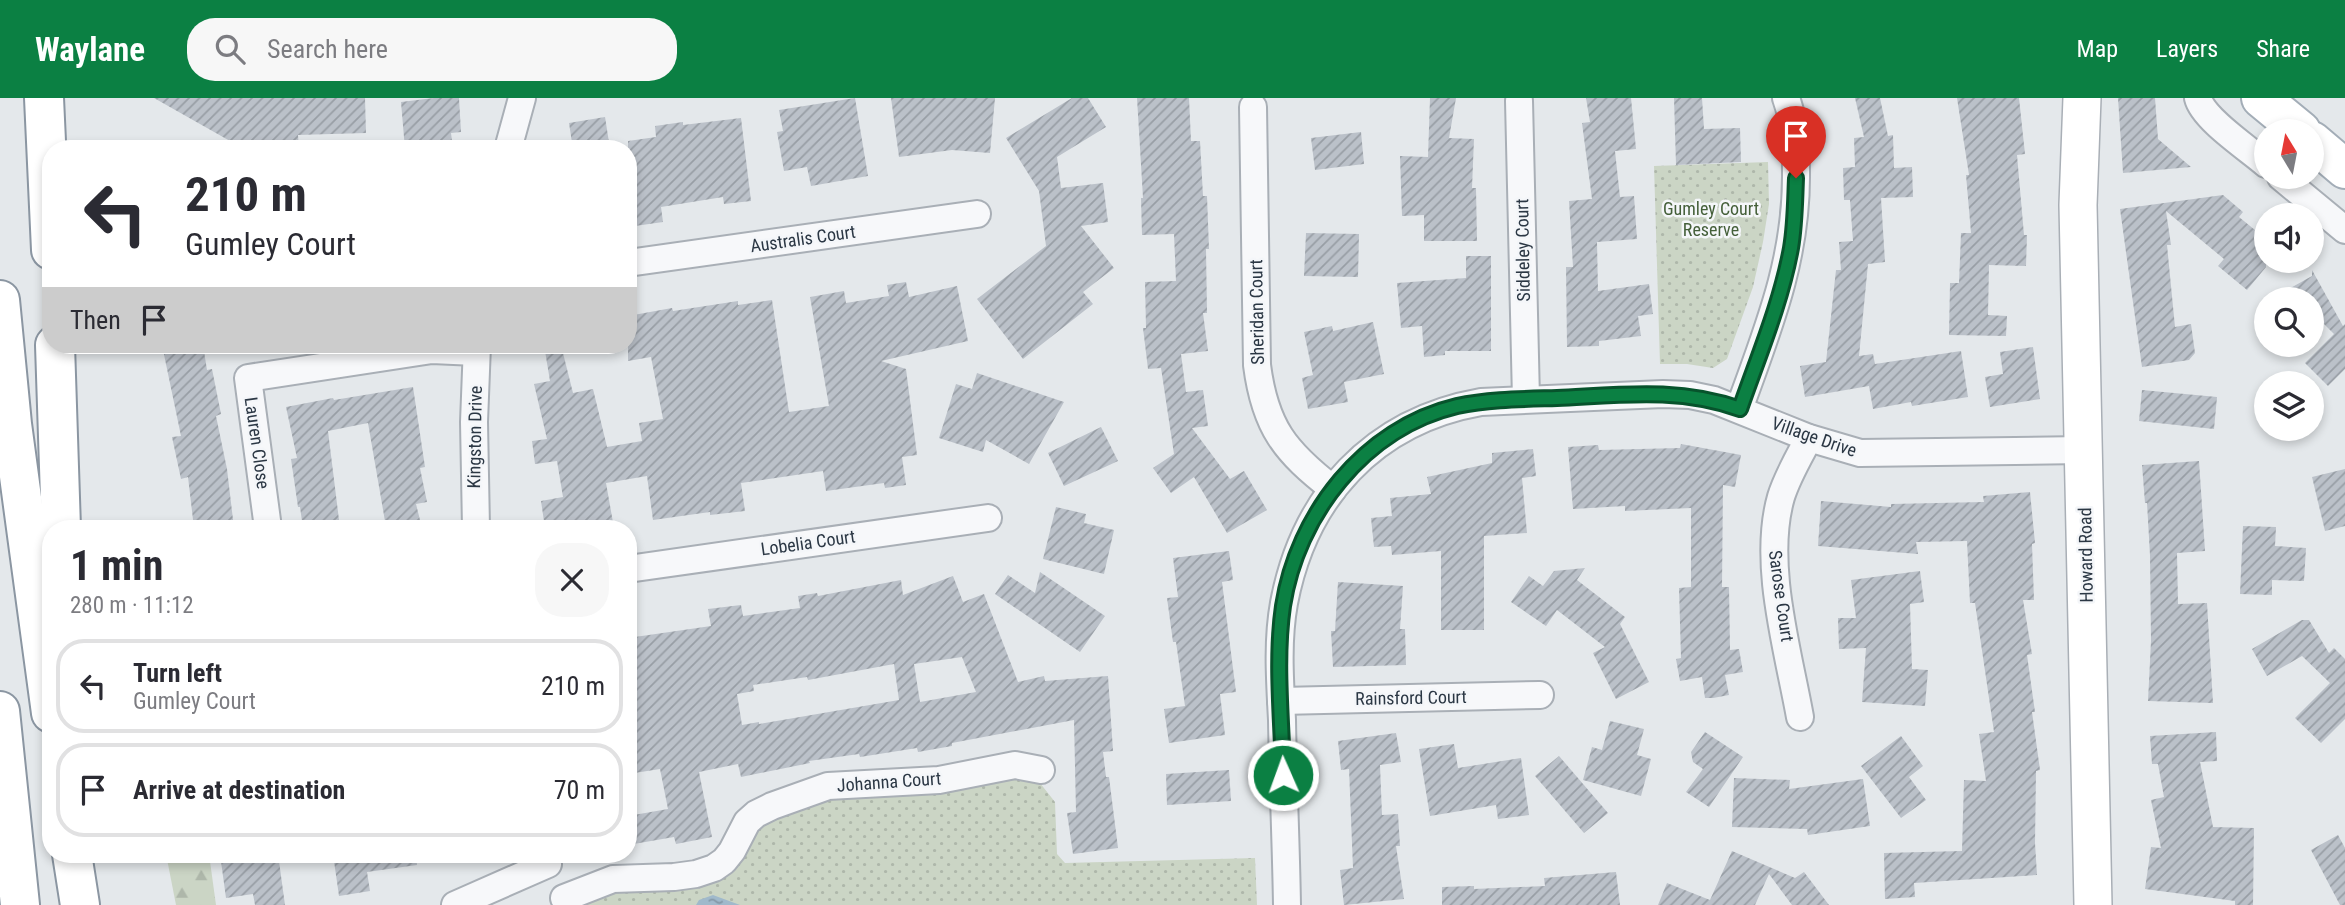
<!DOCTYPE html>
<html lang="en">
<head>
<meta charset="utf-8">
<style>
	:root { --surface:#fff; --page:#f7f7f7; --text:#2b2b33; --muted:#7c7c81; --line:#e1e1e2; --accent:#0b8043 }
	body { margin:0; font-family:"Roboto Condensed",sans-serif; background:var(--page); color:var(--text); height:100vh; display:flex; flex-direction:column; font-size:26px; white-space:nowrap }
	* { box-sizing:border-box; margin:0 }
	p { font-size:23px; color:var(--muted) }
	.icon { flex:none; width:38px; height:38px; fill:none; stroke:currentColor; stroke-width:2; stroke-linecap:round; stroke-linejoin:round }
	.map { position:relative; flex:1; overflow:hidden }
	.panel { position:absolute; left:42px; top:422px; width:595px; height:343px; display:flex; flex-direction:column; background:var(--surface); border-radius:28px; box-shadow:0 4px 10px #0003 }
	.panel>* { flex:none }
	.banner { position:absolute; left:42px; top:42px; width:595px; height:214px; border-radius:28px; box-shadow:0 4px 10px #0003; background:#fff; color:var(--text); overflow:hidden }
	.needle { width:46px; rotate:350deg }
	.controls { position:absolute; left:2254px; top:21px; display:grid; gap:14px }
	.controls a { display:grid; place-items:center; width:70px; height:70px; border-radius:50%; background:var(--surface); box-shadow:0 4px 10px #0003; font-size:35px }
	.pin { position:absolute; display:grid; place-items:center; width:60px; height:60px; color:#fff; margin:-72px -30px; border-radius:50% 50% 50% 0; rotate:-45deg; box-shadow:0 0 7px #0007 }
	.pin .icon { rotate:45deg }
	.me { position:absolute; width:77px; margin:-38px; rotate:358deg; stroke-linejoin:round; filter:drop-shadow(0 0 5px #0008) }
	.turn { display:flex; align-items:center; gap:24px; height:147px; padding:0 28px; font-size:32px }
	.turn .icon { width:91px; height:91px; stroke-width:2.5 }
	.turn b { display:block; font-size:49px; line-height:60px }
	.then { display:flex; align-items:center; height:66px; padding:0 28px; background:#0003; gap:14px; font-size:26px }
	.round { display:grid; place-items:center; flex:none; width:74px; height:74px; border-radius:28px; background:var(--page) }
	.headline { display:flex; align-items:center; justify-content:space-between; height:119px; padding:0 28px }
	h1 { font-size:42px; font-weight:700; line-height:52px }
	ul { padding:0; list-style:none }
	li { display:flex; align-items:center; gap:21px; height:94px; margin:0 14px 10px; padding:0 14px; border:4px solid var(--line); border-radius:28px }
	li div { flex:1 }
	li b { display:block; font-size:26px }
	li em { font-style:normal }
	header { display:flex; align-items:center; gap:42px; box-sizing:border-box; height:98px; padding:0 35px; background:var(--accent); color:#fff }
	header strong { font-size:33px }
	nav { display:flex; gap:38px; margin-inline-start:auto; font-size:24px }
	.search { width:490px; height:63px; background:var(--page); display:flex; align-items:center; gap:18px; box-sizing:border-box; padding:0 24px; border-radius:28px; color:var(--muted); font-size:26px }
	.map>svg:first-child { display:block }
	.green { fill:url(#green-dots) }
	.forest { fill:url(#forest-firs) }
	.water { fill:url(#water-ripples) }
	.building { fill:url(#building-hatch); fill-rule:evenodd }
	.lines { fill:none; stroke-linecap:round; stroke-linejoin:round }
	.minor-casing { stroke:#a9afb6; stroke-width:30 }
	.secondary-casing { stroke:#a9afb6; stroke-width:40 }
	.primary-casing { stroke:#a3adb7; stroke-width:42 }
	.motorway-casing { stroke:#8b96a2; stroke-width:42 }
	.minor { stroke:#f7f8fa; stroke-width:26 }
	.secondary { stroke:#fff; stroke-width:37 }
	.primary { stroke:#fff; stroke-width:38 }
	.motorway { stroke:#fff; stroke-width:38 }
	.route-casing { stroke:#07532c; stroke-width:18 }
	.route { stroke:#0b8043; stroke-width:12 }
	.labels { text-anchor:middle; stroke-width:5; stroke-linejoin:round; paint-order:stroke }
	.park-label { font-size:18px; fill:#445f39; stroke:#f4f6f9 }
	.street-label { font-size:18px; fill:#2b3744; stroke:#f4f6f9 }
</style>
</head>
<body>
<header>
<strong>Waylane</strong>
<div class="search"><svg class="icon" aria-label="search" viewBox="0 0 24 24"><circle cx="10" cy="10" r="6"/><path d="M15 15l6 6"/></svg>Search here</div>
<nav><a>Map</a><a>Layers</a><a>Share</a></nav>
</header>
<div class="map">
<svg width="2345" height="807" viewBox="0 0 2345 807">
	<defs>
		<pattern id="green-dots" width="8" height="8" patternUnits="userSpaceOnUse" patternTransform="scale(1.75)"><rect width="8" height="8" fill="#cbd5c5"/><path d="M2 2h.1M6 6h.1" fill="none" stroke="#aeb7aa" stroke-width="1.8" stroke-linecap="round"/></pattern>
		<pattern id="forest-firs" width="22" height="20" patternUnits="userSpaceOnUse" patternTransform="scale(1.75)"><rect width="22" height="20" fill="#cbd5c5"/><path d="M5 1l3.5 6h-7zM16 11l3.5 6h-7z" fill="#aeb7aa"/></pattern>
		<pattern id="water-ripples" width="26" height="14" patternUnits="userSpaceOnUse" patternTransform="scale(1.75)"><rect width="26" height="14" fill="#a0b9cb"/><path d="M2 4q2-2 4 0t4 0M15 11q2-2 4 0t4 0" fill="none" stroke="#8397a6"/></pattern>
		<pattern id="building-hatch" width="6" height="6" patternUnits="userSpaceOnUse" patternTransform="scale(1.75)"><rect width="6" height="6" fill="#bbc1c9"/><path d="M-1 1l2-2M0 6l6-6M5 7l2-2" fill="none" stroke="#989ea5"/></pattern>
	</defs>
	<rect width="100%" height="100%" fill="#e4e8eb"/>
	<g class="green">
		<polygon points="1768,64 1769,106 1763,144 1753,189 1727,261 1713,270 1687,266 1660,266 1654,68"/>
		<polygon points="1003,678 1028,679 1040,685 1055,704 1057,756 1065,765 1255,760 1257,807 587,807 584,801 613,790 659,790 750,734 808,704"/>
	</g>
	<polygon class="forest" points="166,756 209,756 216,807 176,807"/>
	<polygon class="water" points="713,797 740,807 696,807 699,802"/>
	<g class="building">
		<polygon points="154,0 365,0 366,35 298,37 299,51 230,51 230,43"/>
		<polygon points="434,0 459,0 461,34 451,35 453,51 405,51 401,4"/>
		<polygon points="855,0 868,78 811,88 807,69 784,73 777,34 783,33 779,12"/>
		<polygon points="891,0 995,0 990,55 952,52 899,59"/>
		<polygon points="1072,0 1088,0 1106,29 1057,59 1061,90 1103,85 1108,124 1081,128 1114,170 1083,194 1093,206 1023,261 977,201 1046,148 1039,93 1006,40"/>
		<polygon points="1137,0 1189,0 1191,43 1200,43 1203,98 1207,98 1209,151 1206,151 1207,215 1203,215 1208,253 1181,256 1186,294 1203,292 1208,328 1192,330 1230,381 1244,373 1267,412 1227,435 1194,379 1171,395 1153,370 1174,356 1161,270 1148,271 1143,230 1146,230 1145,184 1176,183 1174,136 1142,137 1141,100 1143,100"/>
		<polygon points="1430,0 1456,0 1449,40 1474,41 1472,90 1476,90 1477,143 1424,143 1424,117 1402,118 1400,58 1428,59"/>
		<polygon points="1586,0 1631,0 1636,51 1615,53 1620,99 1634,98 1637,141 1597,144 1598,193 1649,186 1653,216 1638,218 1641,238 1599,243 1599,248 1567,249 1566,169 1573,169 1569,103 1592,101 1582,25 1590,24"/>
		<polygon points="1674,0 1702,0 1704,31 1740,30 1741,64 1676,67"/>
		<polygon points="1855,0 1880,0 1888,38 1893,37 1894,70 1912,69 1913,99 1881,100 1885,164 1868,166 1859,258 1873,256 1875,266 1961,253 1968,299 1912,308 1911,304 1873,311 1869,288 1805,299 1800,268 1826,264 1836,172 1841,172 1839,144 1853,143 1850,102 1844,102 1843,70 1855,69 1854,40 1864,39"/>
		<polygon points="1957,0 2019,0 2025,56 2017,57 2024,137 2027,137 2026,168 1989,167 1988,217 2007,218 2006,238 1949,237 1950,185 1959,185 1961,135 1971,135 1966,77 1969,77"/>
		<polygon points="2118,0 2155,0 2158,41 2191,69 2123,75"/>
		<polygon points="605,19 610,51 573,51 569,25"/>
		<polygon points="741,20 751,103 724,106 723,99 661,109 663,124 628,129 628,43 656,39 655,28 683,24 683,27"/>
		<polygon points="1361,34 1364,66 1315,72 1311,40"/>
		<polygon points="2223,97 2243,114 2239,119 2266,141 2266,169 2247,192 2218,168 2224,161 2166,113 2171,147 2167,147 2175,229 2191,226 2195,255 2189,262 2142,269 2120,111"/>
		<polygon points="1306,135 1359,136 1358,179 1304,178"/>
		<polygon points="1466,158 1491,158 1491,253 1445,253 1445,257 1424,259 1422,228 1401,230 1397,185 1466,180"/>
		<polygon points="2312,172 2343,228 2345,226 2345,271 2328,288 2305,265 2334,236 2312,214 2312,201 2271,201 2312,178"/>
		<polygon points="906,184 909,199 957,188 968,243 881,263 906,271 917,357 902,359 906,387 885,390 884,385 826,393 823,373 741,385 745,413 710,417 710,414 653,422 647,378 606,385 614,430 545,430 541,403 563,399 557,363 535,366 532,343 547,341 534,286 550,283 544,247 561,247 573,295 593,291 607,349 642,343 639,325 663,321 651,259 628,263 628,218 672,210 673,213 738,203 738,207 772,202 789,314 829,308 810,199 844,193 846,205 889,198 887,187"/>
		<polygon points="1373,224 1384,276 1344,284 1348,304 1308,311 1302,280 1313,277 1304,234 1332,228 1333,233"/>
		<polygon points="162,247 203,247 207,272 212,271 221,316 216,318 227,371 234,430 194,430 188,379 181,381 172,339 181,338"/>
		<polygon points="2033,249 2040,301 1990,309 1985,279 2003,276 2000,254"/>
		<polygon points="977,275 1064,304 1029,366 986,342 983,354 939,340 956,286 972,291"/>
		<polygon points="413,289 425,369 420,370 427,404 416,406 420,422 386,429 368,325 328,333 340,430 303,430 300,409 298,409 291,361 297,360 286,309 333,300 334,302"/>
		<polygon points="2142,292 2217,299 2214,331 2139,323"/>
		<polygon points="1101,329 1118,363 1064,388 1048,355"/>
		<polygon points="1681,346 1741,357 1735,389 1723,387 1722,489 1729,489 1730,552 1739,551 1743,574 1725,577 1729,597 1713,600 1705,600 1702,579 1680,583 1676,561 1681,560 1679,490 1691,489 1691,410 1625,413 1625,408 1573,411 1568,349 1598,347 1599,352 1680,350"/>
		<polygon points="1533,351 1536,378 1522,380 1527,435 1484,438 1484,532 1441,532 1441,453 1392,457 1391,448 1374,449 1371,420 1392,418 1390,400 1431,396 1427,379 1492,365 1492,355"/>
		<polygon points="2199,363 2205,453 2177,455 2178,506 2207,505 2213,605 2148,603 2151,543 2150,457 2147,405 2145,405 2142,367"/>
		<polygon points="2345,371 2345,428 2325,433 2312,379"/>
		<polygon points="2030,394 2035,445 2032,446 2034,502 2023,502 2032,556 2027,557 2035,614 2032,614 2040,672 2036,673 2035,745 2037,777 1914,785 1915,799 1885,801 1884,755 1962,753 1964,682 1986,683 1979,636 1994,634 1975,505 1970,505 1967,443 1916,444 1918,456 1818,448 1821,403 1891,409 1891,406 1984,404 1983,398"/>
		<polygon points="1056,409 1086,416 1084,425 1114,432 1104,476 1043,461"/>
		<polygon points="2243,428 2276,429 2275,448 2306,450 2304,483 2272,482 2272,497 2240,496"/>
		<polygon points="1229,453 1233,482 1222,484 1236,594 1220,596 1225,637 1169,645 1164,611 1185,608 1176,544 1173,544 1167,500 1178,499 1173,460"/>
		<polygon points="1585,470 1577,482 1625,519 1620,526 1649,584 1616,601 1593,555 1605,549 1557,512 1546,528 1511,504 1529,478 1543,488 1554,473"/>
		<polygon points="1920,473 1924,504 1910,506 1912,571 1928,572 1925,608 1862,604 1866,550 1839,551 1838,520 1856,520 1851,482"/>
		<polygon points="1040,474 1105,518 1080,554 995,496 1008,477 1035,495"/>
		<path d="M 953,478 L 963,504 L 984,496 L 1018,584 L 1044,578 L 1045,583 L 1108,578 L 1113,653 L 1103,654 L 1106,679 L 1109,679 L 1118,750 L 1073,756 L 1067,715 L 1076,714 L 1074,622 L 952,645 L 952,648 L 918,654 L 917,650 L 860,659 L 859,656 L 809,663 L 810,665 L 741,679 L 738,666 L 699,674 L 712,739 L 676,746 L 674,739 L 628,747 L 628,718 L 668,711 L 660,671 L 628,676 L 628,540 L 711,528 L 708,511 L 741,507 L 743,518 L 800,510 L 798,498 L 817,495 L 818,498 L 901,482 L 903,497 ZM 962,559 L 976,594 L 920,604 L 914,566 ZM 894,566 L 899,602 L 759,626 L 759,624 L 742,627 L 737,596 L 754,593 L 753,587 L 807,579 L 808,582 Z"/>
		<polygon points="1338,484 1403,488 1400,531 1405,531 1406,567 1333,569 1331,533 1335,533"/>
		<polygon points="2302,522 2309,522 2329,555 2334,550 2345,561 2345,621 2321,645 2295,620 2330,585 2302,558 2267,578 2252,551"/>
		<polygon points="1610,623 1644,631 1637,657 1651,661 1641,698 1583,682 1592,649 1602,652"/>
		<polygon points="1705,634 1743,659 1709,709 1686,694 1703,671 1693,664 1691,654"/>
		<polygon points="2216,634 2217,663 2200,664 2213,729 2254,730 2253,807 2235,807 2235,803 2145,791 2151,749 2161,750 2151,702 2164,699 2158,666 2152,666 2150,638"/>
		<polygon points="1396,635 1401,664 1380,667 1382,717 1398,716 1400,748 1396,748 1404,801 1344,807 1340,772 1353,770 1349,671 1341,672 1338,643"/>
		<polygon points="1901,638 1923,668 1909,679 1926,702 1901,720 1861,668"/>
		<polygon points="1454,646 1458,670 1521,660 1529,717 1498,721 1496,707 1430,718 1419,651"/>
		<polygon points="1559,658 1608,715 1584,735 1535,678"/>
		<polygon points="1229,672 1231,703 1167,707 1166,676"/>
		<polygon points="1734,680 1790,682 1789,691 1863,681 1870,728 1808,737 1807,731 1732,729"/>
		<polygon points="2338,737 2345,750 2345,807 2340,807 2311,752"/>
		<polygon points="1732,753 1795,780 1804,774 1829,807 1792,807 1769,776 1755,807 1658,807 1667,785 1710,802"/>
		<polygon points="220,756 278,756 285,807 255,807 253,796 226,800"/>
		<polygon points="333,756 416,756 417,767 367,774 370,793 339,798"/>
		<polygon points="1616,774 1620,807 1442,807 1442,789 1474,788 1474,791 1545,788 1544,780"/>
	</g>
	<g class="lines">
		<defs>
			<g id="minor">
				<path d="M 2198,0 C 2203,21 2249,51 2266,66"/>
				<polyline points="1519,3 1526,301"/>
				<path d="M 1253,9 L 1257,267 C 1265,329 1285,354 1333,391"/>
				<polyline points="508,51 522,0"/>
				<polyline points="2281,79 2345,132"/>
				<polyline points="628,165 977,116"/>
				<path d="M 1739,311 C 1768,231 1797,161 1796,74 C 1796,48 1795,25 1786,0"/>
				<polyline points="268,430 248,280 432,252 476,254"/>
				<polyline points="476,430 474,324 477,247"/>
				<polyline points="628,471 988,420"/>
				<polyline points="1281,603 1540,597"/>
				<path d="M 1800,619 C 1788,552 1762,465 1781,399 C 1787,379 1799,359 1809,340"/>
				<polyline points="564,800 613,781 674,779 696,776 714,770 724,763 732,753 747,724 756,716 772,708 828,688 939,682 1015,667 1041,672"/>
				<polyline points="455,807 548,766"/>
				<path d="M 1287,807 C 1286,745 1283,683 1282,622 C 1280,584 1277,543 1284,505 C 1304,399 1373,323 1481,304 L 1663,296 L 1690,297 L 1714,302 L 1809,340 L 1860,355 L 2084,352"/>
			</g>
			<polyline id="secondary" points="2082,0 2078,107 2093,807"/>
			<g id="primary">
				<polyline points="2261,0 2301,33"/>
				<polyline points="2312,43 2345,71"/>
			</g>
			<g id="motorway">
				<polyline points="44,0 51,152"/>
				<polyline points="0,202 12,326 51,615"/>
				<polyline points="55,247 61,430"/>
				<polyline points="0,613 20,807"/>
				<polyline points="72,756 80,807"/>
			</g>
		</defs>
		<use href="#minor" class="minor-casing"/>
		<use href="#secondary" class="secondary-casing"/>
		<use href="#primary" class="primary-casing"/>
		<use href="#motorway" class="motorway-casing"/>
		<use href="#minor" class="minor"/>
		<use href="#secondary" class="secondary"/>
		<use href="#primary" class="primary"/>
		<use href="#motorway" class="motorway"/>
	</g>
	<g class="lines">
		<defs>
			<path id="route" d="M 1283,677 C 1282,622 1275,563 1283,508 C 1297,417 1364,330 1457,308 C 1489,301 1523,301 1557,300 C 1620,297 1679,289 1740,311 C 1758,259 1781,205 1791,150 C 1795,127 1795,104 1796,80"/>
		</defs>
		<use href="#route" class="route-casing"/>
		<use href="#route" class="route"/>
	</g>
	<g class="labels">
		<g class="park-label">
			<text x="1711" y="117">Gumley Court<tspan x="1711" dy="21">Reserve</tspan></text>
		</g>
		<g class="street-label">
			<text transform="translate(803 141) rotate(-8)" y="6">Australis Court</text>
			<text transform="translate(1523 152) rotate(-91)" y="6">Siddeley Court</text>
			<text transform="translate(1257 214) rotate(-91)" y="6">Sheridan Court</text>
			<text transform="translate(475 339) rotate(-89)" y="6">Kingston Drive</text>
			<text transform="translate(1814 339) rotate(19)" y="6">Village Drive</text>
			<text transform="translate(257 345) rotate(82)" y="6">Lauren Close</text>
			<text transform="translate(808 445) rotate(-8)" y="6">Lobelia Court</text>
			<text transform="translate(2086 457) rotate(-91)" y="6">Howard Road</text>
			<text transform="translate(1781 498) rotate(82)" y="6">Sarose Court</text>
			<text transform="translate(1411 600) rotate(-1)" y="6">Rainsford Court</text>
			<text transform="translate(889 684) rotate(-4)" y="6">Johanna Court</text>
		</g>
	</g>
</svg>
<div class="controls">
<a><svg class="needle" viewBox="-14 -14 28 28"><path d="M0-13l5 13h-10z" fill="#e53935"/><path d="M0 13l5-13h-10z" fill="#7c7c81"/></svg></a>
<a><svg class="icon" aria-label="sound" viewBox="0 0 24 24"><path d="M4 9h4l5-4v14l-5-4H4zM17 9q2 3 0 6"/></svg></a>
<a><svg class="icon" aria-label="search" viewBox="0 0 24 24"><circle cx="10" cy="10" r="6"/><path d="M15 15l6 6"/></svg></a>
<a><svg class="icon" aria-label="layers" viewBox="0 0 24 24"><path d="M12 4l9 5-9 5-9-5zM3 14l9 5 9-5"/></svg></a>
</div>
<div class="pin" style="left:1796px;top:80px;background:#d93025"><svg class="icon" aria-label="arrive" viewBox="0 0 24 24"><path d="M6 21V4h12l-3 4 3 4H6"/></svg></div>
<svg class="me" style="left:1283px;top:677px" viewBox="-20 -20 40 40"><circle r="17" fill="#0b8043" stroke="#fff" stroke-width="3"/><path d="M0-11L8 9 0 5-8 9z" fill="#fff"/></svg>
<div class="banner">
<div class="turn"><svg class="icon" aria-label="left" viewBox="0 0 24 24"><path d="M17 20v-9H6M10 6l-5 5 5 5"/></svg><div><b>210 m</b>Gumley Court</div></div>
<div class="then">Then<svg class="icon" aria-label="arrive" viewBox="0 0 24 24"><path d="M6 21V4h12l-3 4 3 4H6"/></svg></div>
</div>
<section class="panel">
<div class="headline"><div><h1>1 min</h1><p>280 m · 11:12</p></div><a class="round"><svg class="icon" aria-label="close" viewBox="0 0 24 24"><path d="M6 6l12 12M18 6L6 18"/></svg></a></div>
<ul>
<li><svg class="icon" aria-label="left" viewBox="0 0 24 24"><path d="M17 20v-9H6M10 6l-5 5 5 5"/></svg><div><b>Turn left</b><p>Gumley Court</p></div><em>210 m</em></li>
<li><svg class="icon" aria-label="arrive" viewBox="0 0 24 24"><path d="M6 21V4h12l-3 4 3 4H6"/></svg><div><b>Arrive at destination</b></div><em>70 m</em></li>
</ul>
</section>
</div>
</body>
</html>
